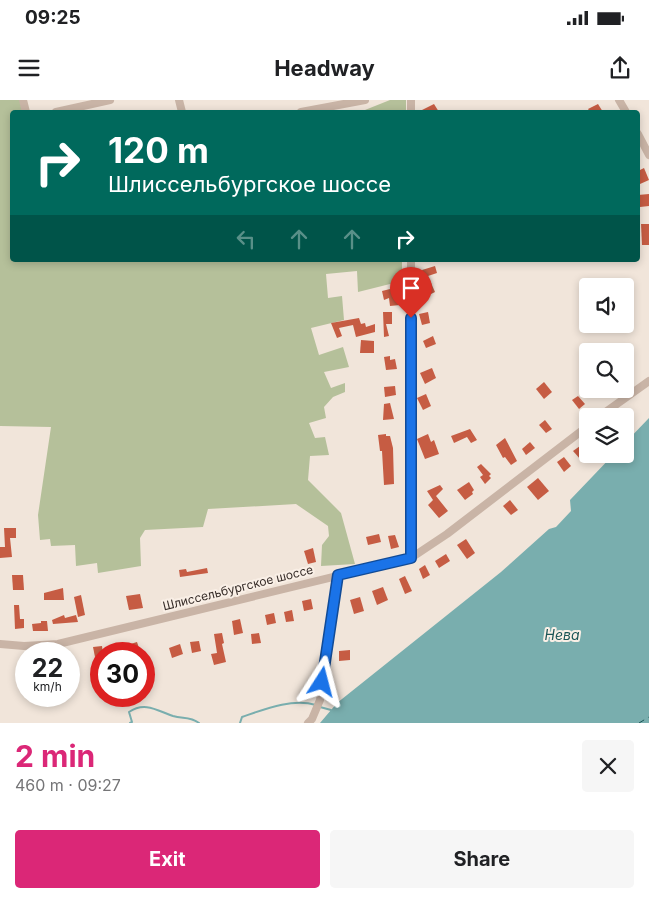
<!DOCTYPE html>
<html lang="en">
<head>
<meta charset="utf-8">
<style>
	:root { --surface:#fff; --page:#f6f6f6; --text:#202124; --muted:#757577; --accent:#db2777 }
	body { margin:0; font-family:Inter,sans-serif; background:var(--page); color:var(--text); height:100vh; display:flex; flex-direction:column; font-size:19px; white-space:nowrap }
	* { box-sizing:border-box; margin:0 }
	p { font-size:16px; color:var(--muted) }
	.icon { flex:none; width:28px; height:28px; fill:none; stroke:currentColor; stroke-width:2; stroke-linecap:round; stroke-linejoin:round }
	.map { position:relative; height:623px; overflow:hidden }
	.sheet { display:flex; flex-direction:column; background:var(--surface); flex:1 }
	.sheet>* { flex:none }
	.guide { position:absolute; left:10px; top:10px; width:630px; height:152px; border-radius:5px; box-shadow:0 2px 8px #0003; background:#00695c; color:#fff; overflow:hidden }
	.buttons { position:absolute; left:579px; top:178px; display:grid; gap:10px }
	.buttons a { display:grid; place-items:center; width:55px; height:55px; border-radius:5px; background:var(--surface); box-shadow:0 2px 8px #0003; font-size:25px }
	.speed { position:absolute; left:15px; top:542px; display:flex; gap:10px; font-size:25px; font-weight:700; text-align:center }
	.speed>* { display:grid; place-content:center; width:65px; height:65px; border-radius:50%; background:var(--surface); box-shadow:0 2px 8px #0003; line-height:1 }
	.speed small { font-size:12px; font-weight:400 }
	.speed .limit { border:8px solid #d22; background:#fff; color:#111 }
	.pin { position:absolute; display:grid; place-items:center; width:42px; height:42px; color:#fff; margin:-51px -21px; border-radius:50% 50% 50% 0; rotate:-45deg; box-shadow:0 0 5px #0007 }
	.pin .icon { rotate:45deg }
	.me { position:absolute; width:55px; margin:-28px; rotate:9deg; stroke-linejoin:round; filter:drop-shadow(0 0 4px #0008) }
	.turn { display:flex; align-items:center; gap:18px; height:105px; padding:0 15px; font-size:22px }
	.turn .icon { width:65px; height:65px; stroke-width:2.5 }
	.turn b { display:block; font-size:35px; line-height:42px }
	.lanes { display:flex; align-items:center; height:48px; padding:0 15px; background:#0003; justify-content:center; gap:25px; direction:ltr }
	.lanes .off { opacity:.35 }
	.round { display:grid; place-items:center; flex:none; width:52px; height:52px; border-radius:5px; background:var(--page) }
	.head { display:flex; align-items:center; justify-content:space-between; height:85px; padding:0 15px }
	h1 { font-size:30px; font-weight:700; line-height:38px; color:var(--accent) }
	.cta { display:flex; gap:10px; margin-top:auto; padding:10px 15px }
	.cta a { flex:1; height:58px; border-radius:5px; background:var(--accent); color:#fff; font-size:20px; font-weight:700; line-height:58px; text-align:center }
	.cta a+a { background:var(--page); color:var(--text) }
	.status { display:flex; justify-content:space-between; align-items:center; height:35px; padding:0 25px; background:var(--surface); direction:ltr }
	.status svg { height:14px; fill:currentColor }
	header { display:flex; justify-content:space-between; align-items:center; height:65px; padding:0 15px; background:var(--surface); font-size:22px; font-weight:700 }
	.map>svg:first-child { display:block }
	.green { fill:#b5c09a }
	.water { fill:#79aeae }
	.lines { fill:none; stroke-linecap:round; stroke-linejoin:round }
	.stream { stroke:#79aeae; stroke-width:2 }
	.ferry { stroke:#1c5657; stroke-width:1; stroke-dasharray:6 5; stroke-linecap:butt }
	.building { fill:#c65c43 }
	.minor { stroke:#c9b4a6; stroke-width:8 }
	.route-casing { stroke:#114b97; stroke-width:12 }
	.route { stroke:#1a73e8; stroke-width:9 }
	.labels { text-anchor:middle; stroke-width:4; stroke-linejoin:round; paint-order:stroke }
	.street-label { font-size:12px; fill:#352b27; stroke:#f9efe6 }
	.water-label { font-size:14px; font-style:italic; fill:#1c5657; stroke:#f9efe6 }
</style>
</head>
<body>
<div class="status"><b>09:25</b><svg viewBox="0 0 49 12"><path d="M0 12V9h3v3zM5 12V6h3v6zM10 12V3h3v9zM15 12V0h3v12zM26 1h20v11H26zM47 4h2v5h-2z"/></svg></div>
<header><svg class="icon" aria-label="menu" viewBox="0 0 24 24"><path d="M4 6h16M4 12h16M4 18h16"/></svg>Headway<svg class="icon" aria-label="share" viewBox="0 0 24 24"><path d="M12 15V3M7 8l5-5 5 5M5 13v7h14v-7"/></svg></header>
<div class="map">
<svg width="649" height="623" viewBox="0 0 649 623">
	<rect width="100%" height="100%" fill="#f1e5da"/>
	<g class="green">
		<polygon points="0,0 20,0 23,12 12,12 12,160 402,160 402,181 358,192 357,171 326,174 328,198 342,196 344,220 311,228 319,255 343,247 349,267 324,272 331,288 345,283 345,292 333,297 324,307 326,318 309,323 315,338 325,337 329,355 310,356 308,380 341,413 355,464 321,466 322,445 329,436 328,426 296,404 208,409 203,427 145,430 140,438 141,466 98,473 97,463 76,466 75,445 51,446 50,439 40,440 38,415 51,327 0,326"/>
		<polygon points="390,0 406,0 406,12 360,12"/>
	</g>
	<polygon class="water" points="649,318 649,623 320,623 337,603 501,472 549,429 556,427 571,411 570,400 614,354 625,354 625,343"/>
	<g class="lines">
		<g class="stream">
			<polyline points="320,607 331,610"/>
			<path d="M 130,623 L 132,622 L 129,612 C 145,601 158,611 173,616 C 183,619 190,616 199,623"/>
			<path d="M 240,623 L 242,617 C 265,609 292,598 316,605"/>
		</g>
		<polyline class="ferry" points="639,623 649,617"/>
	</g>
	<g class="building">
		<polygon points="434,4 439,12 418,12"/>
		<polygon points="598,4 603,12 590,12 588,9"/>
		<polygon points="644,68 649,80 640,84 638,71"/>
		<polygon points="649,94 649,106 640,107 638,95"/>
		<polygon points="641,124 649,124 649,145 642,145"/>
		<polygon points="435,166 437,173 428,176 435,192 429,195 422,170"/>
		<polygon points="394,188 400,205 390,206 389,198 384,200 382,191"/>
		<polygon points="383,212 392,212 392,224 386,224 389,236 384,237"/>
		<polygon points="428,212 430,223 422,225 419,214"/>
		<polygon points="359,218 361,224 365,223 366,227 375,224 375,232 356,237 353,225 339,228 342,236 337,238 331,223"/>
		<polygon points="433,236 436,244 426,248 423,241"/>
		<polygon points="361,240 374,241 374,253 360,253"/>
		<polygon points="390,256 390,260 395,259 397,269 386,270 384,257"/>
		<polygon points="432,268 436,278 425,284 420,273"/>
		<polygon points="544,282 552,292 544,299 536,289"/>
		<polygon points="395,286 396,295 385,297 384,287"/>
		<polygon points="426,294 431,306 423,310 417,298"/>
		<polygon points="578,296 585,304 579,309 572,300"/>
		<polygon points="390,303 394,319 383,320 384,304"/>
		<polygon points="545,320 552,329 546,333 539,325"/>
		<polygon points="470,329 477,340 471,343 467,337 454,343 451,336"/>
		<polygon points="386,334 386,336 390,336 393,348 394,384 384,385 382,351 380,351 378,335"/>
		<polygon points="428,334 431,342 434,340 439,354 425,359 417,339"/>
		<polygon points="505,338 517,361 511,365 505,357 503,358 496,345"/>
		<polygon points="530,342 535,348 526,355 522,349"/>
		<polygon points="580,346 588,355 581,360 573,351"/>
		<polygon points="564,357 571,366 564,372 557,362"/>
		<polygon points="481,364 491,374 489,376 491,378 485,384 480,377 483,375 477,367"/>
		<polygon points="538,378 549,391 538,400 527,387"/>
		<polygon points="469,382 474,390 472,392 473,394 465,400 457,390"/>
		<polygon points="440,385 443,389 436,396 448,411 439,418 428,405 433,400 427,391"/>
		<polygon points="510,400 518,410 511,415 503,406"/>
		<polygon points="4,428 16,428 16,438 10,438 12,457 0,458 0,447 5,447"/>
		<polygon points="379,434 381,442 368,445 366,437"/>
		<polygon points="395,435 399,447 391,449 388,436"/>
		<polygon points="466,439 475,453 467,459 457,445"/>
		<polygon points="313,448 316,462 308,464 304,451"/>
		<polygon points="446,454 450,461 439,468 435,461"/>
		<polygon points="425,465 430,475 423,479 419,469"/>
		<polygon points="207,468 208,473 180,477 179,470 186,469 187,472"/>
		<polygon points="12,475 23,475 24,490 13,490"/>
		<polygon points="405,476 412,491 405,494 399,479"/>
		<polygon points="383,487 388,500 377,505 372,491"/>
		<polygon points="63,488 64,500 44,500 44,493"/>
		<polygon points="140,494 143,508 129,510 126,496"/>
		<polygon points="81,495 85,515 78,517 74,497"/>
		<polygon points="360,497 364,511 354,514 350,500"/>
		<polygon points="311,499 313,509 304,511 302,501"/>
		<polygon points="14,505 19,505 20,519 24,519 24,528 15,529"/>
		<polygon points="292,510 294,521 286,522 284,512"/>
		<polygon points="274,513 276,523 267,525 265,515"/>
		<polygon points="64,515 65,518 76,515 78,522 53,524 52,520"/>
		<polygon points="240,519 243,533 234,535 232,521"/>
		<polygon points="41,521 47,521 48,531 33,531 32,524 41,523"/>
		<polygon points="222,533 224,543 222,544 226,562 214,565 211,554 217,553 214,534"/>
		<polygon points="259,533 261,543 252,544 251,534"/>
		<polygon points="199,541 201,551 192,553 190,542"/>
		<polygon points="137,542 141,554 110,554 110,551 125,549 124,546"/>
		<polygon points="180,544 183,554 172,558 169,548"/>
		<polygon points="102,546 103,554 95,557 93,547"/>
		<polygon points="350,550 350,560 339,561 339,551"/>
		<polygon points="77,562 78,572 70,573 69,563"/>
	</g>
	<g class="lines">
		<g class="minor">
			<polyline points="23,0 26,12"/>
			<polyline points="179,0 182,12"/>
			<polyline points="411,0 411,12"/>
			<polyline points="619,0 626,12"/>
			<polyline points="56,12 110,0"/>
			<polyline points="301,12 365,0"/>
			<polyline points="638,34 649,55"/>
			<polyline points="600,316 649,281"/>
			<polyline points="411,458 411,160"/>
			<polyline points="0,544 24,546 58,544 411,458 447,434 588,326"/>
			<polyline points="308,623 312,619 320,600 338,475"/>
		</g>
	</g>
	<g class="lines">
		<defs>
			<polyline id="route" points="322,582 338,475 411,458 411,218"/>
		</defs>
		<use href="#route" class="route-casing"/>
		<use href="#route" class="route"/>
	</g>
	<g class="labels">
		<g class="street-label">
			<text transform="translate(238 488) rotate(-14)" y="4">Шлиссельбургское шоссе</text>
		</g>
		<g class="water-label">
			<text x="562" y="540">Нева</text>
		</g>
	</g>
</svg>
<div class="buttons">
<a><svg class="icon" aria-label="sound" viewBox="0 0 24 24"><path d="M4 9h4l5-4v14l-5-4H4zM17 9q2 3 0 6"/></svg></a>
<a><svg class="icon" aria-label="search" viewBox="0 0 24 24"><circle cx="10" cy="10" r="6"/><path d="M15 15l6 6"/></svg></a>
<a><svg class="icon" aria-label="layers" viewBox="0 0 24 24"><path d="M12 4l9 5-9 5-9-5zM3 14l9 5 9-5"/></svg></a>
</div>
<div class="speed"><div>22<small>km/h</small></div><div class="limit">30</div></div>
<div class="pin" style="left:411px;top:218px;background:#d93025"><svg class="icon" aria-label="arrive" viewBox="0 0 24 24"><path d="M6 21V4h12l-3 4 3 4H6"/></svg></div>
<svg class="me" style="left:322px;top:582px" viewBox="-20 -20 40 40"><path d="M0-17L14 15 0 8-14 15z" fill="#1a73e8" stroke="#fff" stroke-width="4"/></svg>
<div class="guide">
<div class="turn"><svg class="icon" aria-label="right" viewBox="0 0 24 24"><path d="M7 20v-9h11M14 6l5 5-5 5"/></svg><div><b>120 m</b>Шлиссельбургское шоссе</div></div>
<div class="lanes"><svg class="icon off" aria-label="left" viewBox="0 0 24 24"><path d="M17 20v-9H6M10 6l-5 5 5 5"/></svg><svg class="icon off" aria-label="ahead" viewBox="0 0 24 24"><path d="M12 20V5M6 11l6-6 6 6"/></svg><svg class="icon off" aria-label="ahead" viewBox="0 0 24 24"><path d="M12 20V5M6 11l6-6 6 6"/></svg><svg class="icon" aria-label="right" viewBox="0 0 24 24"><path d="M7 20v-9h11M14 6l5 5-5 5"/></svg></div>
</div>
</div>
<section class="sheet">
<div class="head"><div><h1>2 min</h1><p>460 m · 09:27</p></div><a class="round"><svg class="icon" aria-label="close" viewBox="0 0 24 24"><path d="M6 6l12 12M18 6L6 18"/></svg></a></div>
<div class="cta"><a>Exit</a><a>Share</a></div>
</section>
</body>
</html>
